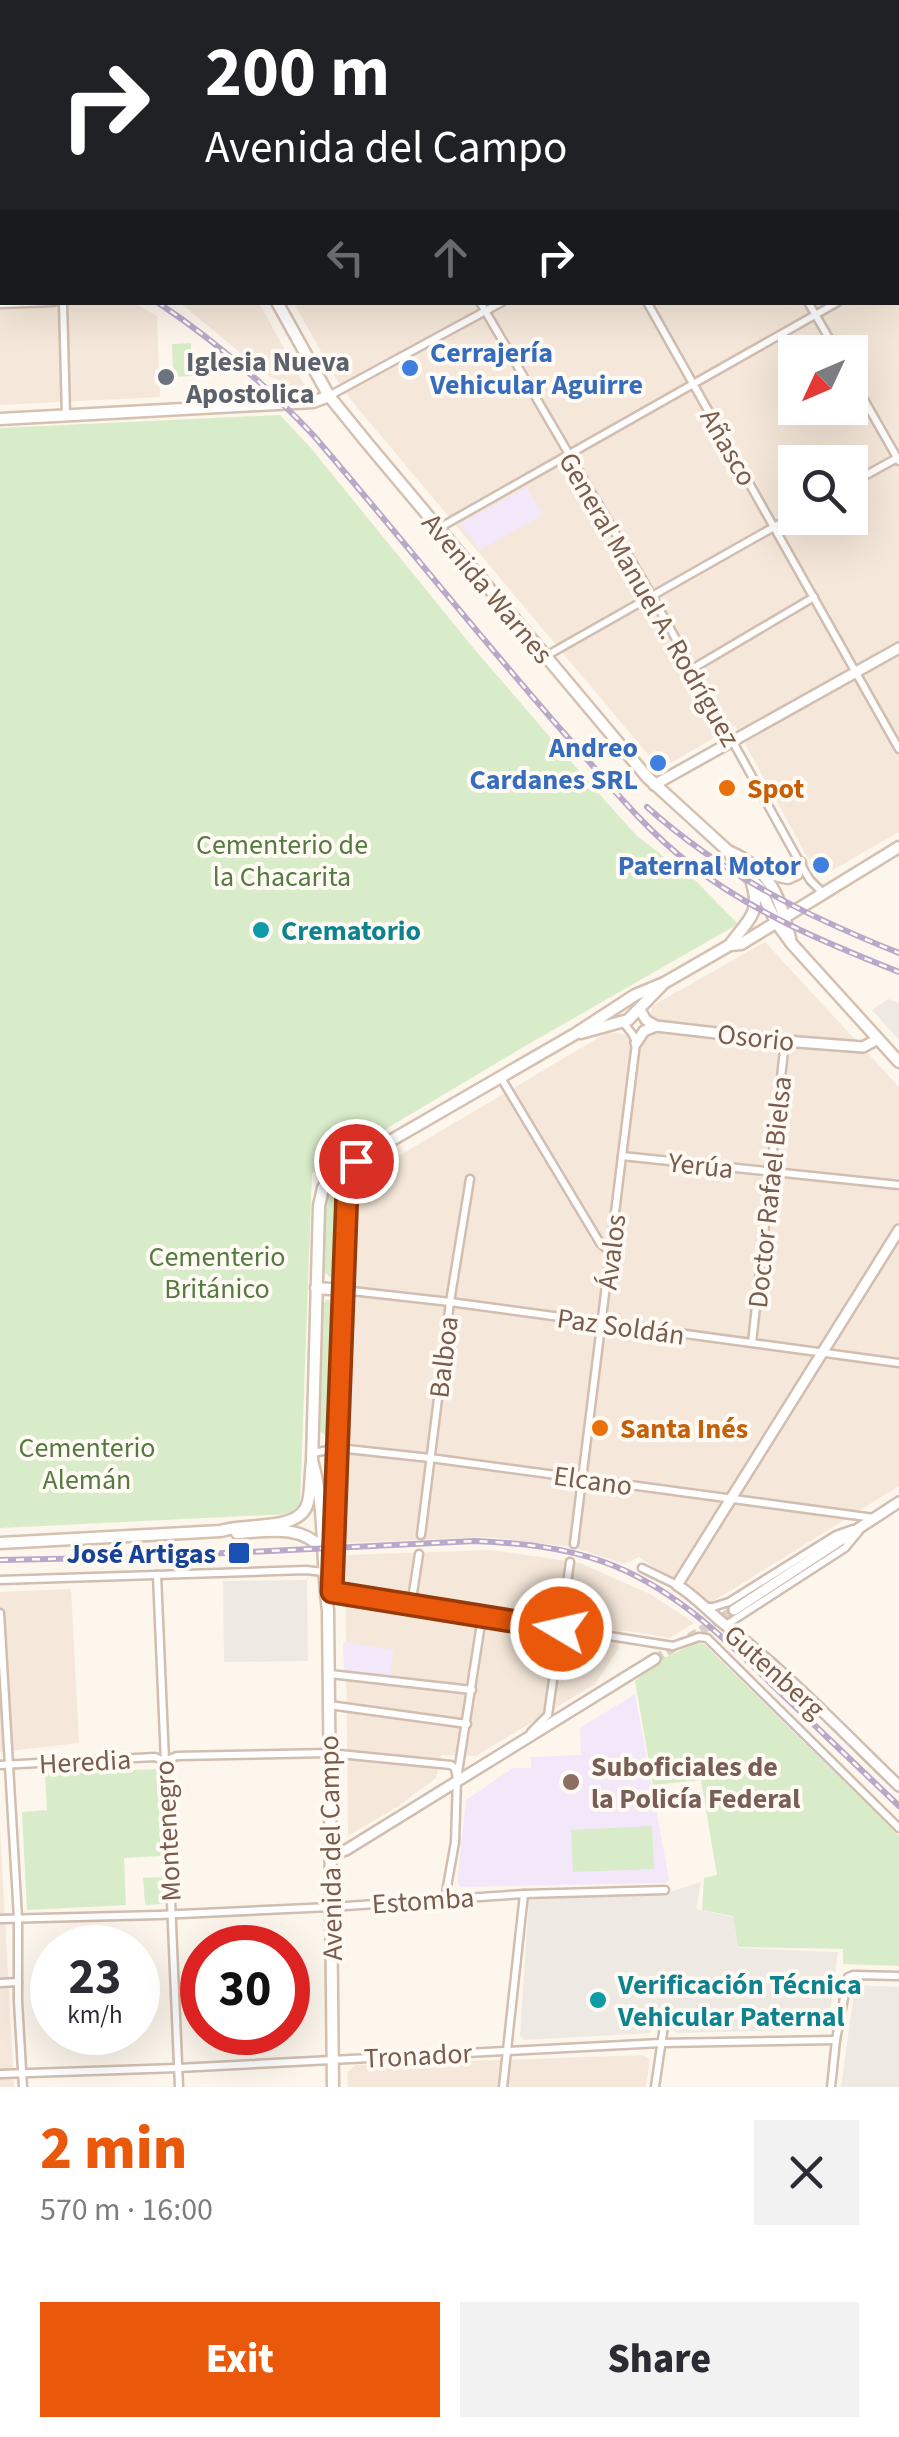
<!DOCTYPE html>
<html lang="en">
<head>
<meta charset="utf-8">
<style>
	:root { --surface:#fff; --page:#f2f2f3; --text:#2b2b33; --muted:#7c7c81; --accent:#ea580c }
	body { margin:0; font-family:"Source Sans 3",sans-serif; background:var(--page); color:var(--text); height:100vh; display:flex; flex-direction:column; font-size:38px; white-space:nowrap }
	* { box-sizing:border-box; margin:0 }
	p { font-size:32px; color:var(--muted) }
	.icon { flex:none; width:55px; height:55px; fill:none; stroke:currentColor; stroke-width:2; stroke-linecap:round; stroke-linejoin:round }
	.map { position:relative; height:2087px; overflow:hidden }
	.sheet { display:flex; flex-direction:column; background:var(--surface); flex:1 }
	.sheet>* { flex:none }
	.hud { position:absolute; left:0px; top:0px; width:900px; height:305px; box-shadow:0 10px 40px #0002; background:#202124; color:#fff; overflow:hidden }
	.needle { width:65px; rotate:226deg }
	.buttons { position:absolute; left:778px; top:335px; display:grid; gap:20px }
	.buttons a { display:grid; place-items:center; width:90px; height:90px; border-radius:0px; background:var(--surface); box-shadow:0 10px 40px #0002; font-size:50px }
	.speed { position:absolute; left:30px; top:1925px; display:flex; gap:20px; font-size:50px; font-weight:700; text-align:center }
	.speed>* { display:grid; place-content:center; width:130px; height:130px; border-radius:50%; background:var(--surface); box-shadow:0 10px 40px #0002; line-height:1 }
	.speed small { font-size:25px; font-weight:400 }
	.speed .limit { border:15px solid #d22; background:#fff; color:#111 }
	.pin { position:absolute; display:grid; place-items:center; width:85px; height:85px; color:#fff; margin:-42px; border:5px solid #fff; border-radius:50%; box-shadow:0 2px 10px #0007 }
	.me { position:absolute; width:110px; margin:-55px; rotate:279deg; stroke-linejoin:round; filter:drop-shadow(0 0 8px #0008) }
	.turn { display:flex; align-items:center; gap:35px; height:210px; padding:0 40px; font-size:45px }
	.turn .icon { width:130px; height:130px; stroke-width:2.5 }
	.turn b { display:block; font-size:70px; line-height:85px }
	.lanes { display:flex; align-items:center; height:95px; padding:0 40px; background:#0003; justify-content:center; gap:50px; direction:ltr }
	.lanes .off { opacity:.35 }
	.round { display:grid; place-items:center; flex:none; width:105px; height:105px; border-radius:0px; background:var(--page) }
	.overview { display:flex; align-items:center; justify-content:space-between; height:170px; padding:0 40px }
	h1 { font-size:60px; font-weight:800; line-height:75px; color:var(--accent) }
	.button { display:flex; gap:20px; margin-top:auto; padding:20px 40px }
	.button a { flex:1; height:115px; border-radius:0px; background:var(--accent); color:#fff; font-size:40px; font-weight:800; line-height:115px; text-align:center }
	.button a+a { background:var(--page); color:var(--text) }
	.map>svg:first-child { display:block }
	.residential { fill:#f5e8da; fill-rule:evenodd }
	.industrial { fill:#efe9e4 }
	.education { fill:#f3e8fa }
	.green { fill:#d8ecc9 }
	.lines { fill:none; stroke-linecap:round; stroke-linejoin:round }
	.tertiary-tunnel { stroke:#dcd0c4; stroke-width:9; stroke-dasharray:9 4.5; stroke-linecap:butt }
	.minor-casing { stroke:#d1beb0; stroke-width:11 }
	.tertiary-casing { stroke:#d1beb0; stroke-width:14 }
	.secondary-casing { stroke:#d6c0b0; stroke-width:15 }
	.minor { stroke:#fff; stroke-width:6 }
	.tertiary { stroke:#fff; stroke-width:9 }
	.secondary { stroke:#fff; stroke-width:10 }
	.rail-casing { stroke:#b9a8c9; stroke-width:6 }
	.rail { stroke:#fffaf3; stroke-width:2.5; stroke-dasharray:8; stroke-linecap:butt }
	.route-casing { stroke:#983908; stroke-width:25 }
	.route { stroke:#ea580c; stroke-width:18 }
	.shop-dot { fill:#3f7fe0; stroke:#fffaf3; stroke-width:4 }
	.worship-dot { fill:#6b7280; stroke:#fffaf3; stroke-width:4 }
	.food-dot { fill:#e8710a; stroke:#fffaf3; stroke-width:4 }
	.culture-dot { fill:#0f9aa8; stroke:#fffaf3; stroke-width:4 }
	.transit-dot { fill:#1a4fb4; stroke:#fffaf3; stroke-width:4 }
	.education-dot { fill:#8d6e63; stroke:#fffaf3; stroke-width:4 }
	.labels { text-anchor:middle; stroke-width:8; stroke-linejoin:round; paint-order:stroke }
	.shop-label { font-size:28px; font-weight:bold; fill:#366cbe; stroke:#fffaf3; text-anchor:end }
	.worship-label { font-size:28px; font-weight:bold; fill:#5b616d; stroke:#fffaf3; text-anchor:start }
	.street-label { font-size:28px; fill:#7a5c4d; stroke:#fffaf3 }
	.food-label { font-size:28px; font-weight:bold; fill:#c56008; stroke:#fffaf3; text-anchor:start }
	.park-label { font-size:28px; fill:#537a41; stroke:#fffaf3 }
	.culture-label { font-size:28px; font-weight:bold; fill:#0d838f; stroke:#fffaf3; text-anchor:start }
	.transit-label { font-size:28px; font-weight:bold; fill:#164399; stroke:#fffaf3; text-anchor:end }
	.education-label { font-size:28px; font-weight:bold; fill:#785e54; stroke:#fffaf3; text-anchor:start }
</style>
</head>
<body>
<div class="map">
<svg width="899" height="2087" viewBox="0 0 899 2087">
	<rect width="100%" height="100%" fill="#fdf6ec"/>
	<g class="residential">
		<polygon points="0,0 22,2 2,2 2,200 0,199"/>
		<path d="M 170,0 L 899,0 L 899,832 L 819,878 L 735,726 L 660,769 L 351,400 L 336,379 L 294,303 L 898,302 L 898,2 L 171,2 ZM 795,352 L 850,352 L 850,408 L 795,408 ZM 795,462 L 850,462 L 850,518 L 795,518 Z"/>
		<polygon points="0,228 2,229 2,302 134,303 157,316 160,397 0,405"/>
		<polygon points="180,303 259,303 305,386 303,390 288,390 277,379 270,377"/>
		<polygon points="765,942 899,1087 899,1486 712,1602 706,1602 639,1557 624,1564 572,1547 488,1537 345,1543 358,1180 608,1032 647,1038 652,1006"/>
		<polygon points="492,1550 580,1563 650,1594 694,1623 670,1638 622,1630 618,1650 595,1684 476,1756 441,1755 436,1778 397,1807 348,1836 345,1555"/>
		<polygon points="71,1589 79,1743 0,1752 0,1592"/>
		<polygon points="0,1826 14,2087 0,2087"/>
		<polygon points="642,2055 650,2060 646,2087 348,2087 347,2073 355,2065"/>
	</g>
	<g class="industrial">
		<polygon points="888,999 899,1003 899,1040 872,1010"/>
		<polygon points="307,1580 308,1661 224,1662 223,1581"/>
		<polygon points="701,1882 696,1909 733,1917 738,1948 838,1952 828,2029 677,2033 672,2029 673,2015 654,2016 650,2033 524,2040 520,2035 529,1899 670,1892"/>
		<polygon points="855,1985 899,1987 899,2087 841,2087"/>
	</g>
	<g class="education">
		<polygon points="527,487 543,515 480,550 461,526 461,523"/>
		<polygon points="343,1642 393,1650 390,1680 344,1674"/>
		<polygon points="635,1694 669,1879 666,1883 461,1887 457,1882 466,1800 513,1768 531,1768 531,1757 581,1755 580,1728"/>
	</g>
	<g class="green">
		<polygon points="191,343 192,376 173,377 172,344"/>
		<polygon points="280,415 310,447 475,650 601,796 637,836 697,882 738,924 520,1049 312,1173 300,1504 289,1514 0,1528 0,428"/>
		<polygon points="333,1188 338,1189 341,1193 339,1271 331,1278 323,1271 325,1194"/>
		<polygon points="326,1300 332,1300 338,1305 334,1430 326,1435 317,1430 321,1305"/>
		<polygon points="696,1643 704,1644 899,1836 899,1966 843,1964 843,1949 738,1947 733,1916 702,1910 704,1878 717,1875 701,1780 653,1785 635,1681 664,1658"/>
		<polygon points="157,1769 161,1856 124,1858 126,1905 27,1910 22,1812 47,1810 45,1774"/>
		<polygon points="652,1826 654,1869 573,1872 571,1830"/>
		<polygon points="163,1877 164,1904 145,1905 143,1878"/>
	</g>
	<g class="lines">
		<polyline class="tertiary-tunnel" points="655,1659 734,1610"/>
		<defs>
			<g id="minor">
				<polyline points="57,0 57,2"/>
				<polyline points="476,0 477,2"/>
				<polyline points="639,0 640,2"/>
				<polyline points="798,0 800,2"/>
				<polyline points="320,2 320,0"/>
				<polyline points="329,2 334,0"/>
				<polyline points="703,2 707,0"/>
				<polyline points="0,52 2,52"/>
				<polyline points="898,81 899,81"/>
				<polyline points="898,174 899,177"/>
				<polyline points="0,178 2,178"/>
				<polyline points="898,270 899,269"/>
				<polyline points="63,302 66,416"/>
				<polyline points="480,302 652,596 800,863 810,880 823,893"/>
				<polyline points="647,302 899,749"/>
				<polyline points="808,302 837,352"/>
				<polyline points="0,304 54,302"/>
				<polyline points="850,375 899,461"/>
				<polyline points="329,396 502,302"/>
				<polyline points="850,484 897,458"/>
				<polyline points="439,528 838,302"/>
				<polyline points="546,656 795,515"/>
				<polyline points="692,669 814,597"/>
				<polyline points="501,1078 600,1243 610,1252"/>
				<polyline points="622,1156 899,1185"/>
				<polyline points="343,1290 450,1302 899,1363"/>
				<polyline points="752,1343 785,1041"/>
				<polyline points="313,1453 338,1448 430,1458 874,1518"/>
				<polyline points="421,1535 450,1302 470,1179"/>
				<polyline points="574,1544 636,1043 633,1035 623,1022"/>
				<polyline points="642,1568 677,1585"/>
				<polyline points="157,1575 179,2087"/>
				<polyline points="0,1580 306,1570 323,1572"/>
				<polyline points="331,1592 673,1646 699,1637 707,1638 899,1828"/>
				<polyline points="411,1606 419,1554"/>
				<polyline points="707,1607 713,1607 729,1602 836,1535 853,1529"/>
				<polyline points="0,1613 18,1918 18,2001 23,2087"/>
				<polyline points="726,1625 845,1548 859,1531"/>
				<polyline points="330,1674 472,1690"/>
				<polyline points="329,1705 467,1724"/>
				<polyline points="531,1732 548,1715 570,1562"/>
				<polyline points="0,1765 155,1757 164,1761 177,1756 329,1753 451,1765 455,1768 457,1779"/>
				<polyline points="445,1898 455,1842 457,1779 482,1617"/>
				<polyline points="0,1919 159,1915 331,1907 524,1894 665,1890"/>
				<polyline points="0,1983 18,1982"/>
				<polyline points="0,2074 178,2068 661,2043 836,2040"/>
				<polyline points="503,2087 524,1894"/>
				<polyline points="655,2087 665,2019"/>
				<polyline points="831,2087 836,2040 848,1977 853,1975 899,1976"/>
			</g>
			<g id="tertiary">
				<polyline points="654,785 899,648"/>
				<polyline points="640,1010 646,1020 656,1026 785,1041 863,1047 878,1039"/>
				<polyline points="636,1043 644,1031 656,1026"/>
				<path d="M 899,1230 L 677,1585 C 695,1596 708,1611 724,1624 C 787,1673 842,1731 899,1786"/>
				<polyline points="734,1610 899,1502"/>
				<polyline points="330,1855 346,1850 655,1659"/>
			</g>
			<g id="secondary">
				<polyline points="156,0 157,2"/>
				<polyline points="277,302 329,396 368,444 647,777 728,851 738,867 759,887 776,922 792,944 899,1062"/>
				<polyline points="0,419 313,402 329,396"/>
				<path d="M 728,851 C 771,869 779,896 790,938"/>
				<polyline points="761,872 788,878 797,874 800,863"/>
				<path d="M 730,945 C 746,921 762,915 752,883"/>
				<polyline points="581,1033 628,1020 662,985"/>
				<polyline points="316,1288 343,1290"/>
				<path d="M 313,1464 C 326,1511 321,1562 328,1610 L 333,2087"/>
				<path d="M 237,1533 C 269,1531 299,1524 323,1549"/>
				<path d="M 0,1543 L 221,1531 C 245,1522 301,1533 308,1502 C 311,1489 310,1475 312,1462 L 319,1206 L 323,1188 L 333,1174 L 575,1034 L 635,995 L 664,983 L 730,945 L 741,944 L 899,847"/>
				<polyline points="330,1598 347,1190 356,1162"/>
			</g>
		</defs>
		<use href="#minor" class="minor-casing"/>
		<use href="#tertiary" class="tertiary-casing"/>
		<use href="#secondary" class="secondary-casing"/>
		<use href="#minor" class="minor"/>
		<use href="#tertiary" class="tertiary"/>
		<use href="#secondary" class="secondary"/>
		<defs>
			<g id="rail">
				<polyline points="0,214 2,215"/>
				<path d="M 157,302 C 216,341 266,385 314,436 C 398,534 478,635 564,733 C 604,778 642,827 690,864 C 753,913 826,943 899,972"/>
				<path d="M 647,807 C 722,874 806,916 899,953"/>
				<path d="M 0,1560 L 145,1557 L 475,1541 C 519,1543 562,1547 604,1562 C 676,1588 728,1642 782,1694 C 821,1731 860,1769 899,1806"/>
			</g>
		</defs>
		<use href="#rail" class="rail-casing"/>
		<use href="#rail" class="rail"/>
	</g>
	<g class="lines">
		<defs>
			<polyline id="route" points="356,1161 347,1190 332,1592 561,1629"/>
		</defs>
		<use href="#route" class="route-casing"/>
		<use href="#route" class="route"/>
	</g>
	<g class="shop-dot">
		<circle cx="410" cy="368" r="10"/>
		<circle cx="658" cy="763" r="10"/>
		<circle cx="821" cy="865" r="10"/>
	</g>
	<circle class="worship-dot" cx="166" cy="377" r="10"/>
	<g class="food-dot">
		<circle cx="727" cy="788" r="10"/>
		<circle cx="600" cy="1428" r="10"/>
	</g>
	<g class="culture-dot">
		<circle cx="261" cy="930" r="10"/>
		<circle cx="598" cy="2000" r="10"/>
	</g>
	<rect class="transit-dot" x="227" y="1541" width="24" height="24" rx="5"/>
	<circle class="education-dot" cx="571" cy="1782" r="10"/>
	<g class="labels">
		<g class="shop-label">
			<text x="430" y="362" text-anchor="start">Cerrajería<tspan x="430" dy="32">Vehicular Aguirre</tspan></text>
			<text x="638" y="757">Andreo<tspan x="638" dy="32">Cardanes SRL</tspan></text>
			<text x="801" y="875">Paternal Motor</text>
		</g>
		<g class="worship-label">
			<text x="186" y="371">Iglesia Nueva<tspan x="186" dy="32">Apostolica</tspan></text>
		</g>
		<g class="street-label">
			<text transform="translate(729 447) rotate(60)" y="10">Añasco</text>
			<text transform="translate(488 588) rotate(50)" y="10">Avenida Warnes</text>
			<text transform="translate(650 599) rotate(60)" y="10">General Manuel A. Rodríguez</text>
			<text transform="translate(756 1037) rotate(6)" y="10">Osorio</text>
			<text transform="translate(701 1165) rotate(6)" y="10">Yerúa</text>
			<text transform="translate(769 1192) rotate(-84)" y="10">Doctor Rafael Bielsa</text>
			<text transform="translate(611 1252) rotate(-83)" y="10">Ávalos</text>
			<text transform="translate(621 1326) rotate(8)" y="10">Paz Soldán</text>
			<text transform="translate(443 1357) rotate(-83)" y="10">Balboa</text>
			<text transform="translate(593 1480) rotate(8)" y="10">Elcano</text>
			<text transform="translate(775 1671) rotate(42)" y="10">Gutenberg</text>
			<text transform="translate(85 1761) rotate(-3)" y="10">Heredia</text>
			<text transform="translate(167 1831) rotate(-93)" y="10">Montenegro</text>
			<text transform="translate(330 1848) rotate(-91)" y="10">Avenida del Campo</text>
			<text transform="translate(423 1900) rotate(-4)" y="10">Estomba</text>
			<text transform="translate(418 2055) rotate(-3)" y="10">Tronador</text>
		</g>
		<g class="food-label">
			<text x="747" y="798">Spot</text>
			<text x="620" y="1438">Santa Inés</text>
		</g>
		<g class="park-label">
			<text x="282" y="854">Cementerio de<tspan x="282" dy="32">la Chacarita</tspan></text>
			<text x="217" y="1266">Cementerio<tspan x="217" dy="32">Británico</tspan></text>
			<text x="87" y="1457">Cementerio<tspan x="87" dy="32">Alemán</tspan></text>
		</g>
		<g class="culture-label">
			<text x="281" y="940">Crematorio</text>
			<text x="618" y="1994">Verificación Técnica<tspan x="618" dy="32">Vehicular Paternal</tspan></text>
		</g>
		<g class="transit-label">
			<text x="216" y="1563">José Artigas</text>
		</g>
		<g class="education-label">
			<text x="591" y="1776">Suboficiales de<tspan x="591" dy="32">la Policía Federal</tspan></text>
		</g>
	</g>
</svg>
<div class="buttons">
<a><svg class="needle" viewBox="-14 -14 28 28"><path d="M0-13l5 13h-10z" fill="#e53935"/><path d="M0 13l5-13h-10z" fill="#7c7c81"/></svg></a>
<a><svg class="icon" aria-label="search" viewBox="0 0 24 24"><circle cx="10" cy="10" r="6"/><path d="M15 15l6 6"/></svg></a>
</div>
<div class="speed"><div>23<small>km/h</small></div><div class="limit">30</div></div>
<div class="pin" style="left:356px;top:1161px;background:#d93025"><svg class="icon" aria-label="arrive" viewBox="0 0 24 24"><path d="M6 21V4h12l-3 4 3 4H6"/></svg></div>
<svg class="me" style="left:561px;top:1629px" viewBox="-20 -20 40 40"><circle r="17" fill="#ea580c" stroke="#fff" stroke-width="3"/><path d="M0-11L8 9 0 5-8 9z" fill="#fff"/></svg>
<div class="hud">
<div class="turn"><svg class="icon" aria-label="right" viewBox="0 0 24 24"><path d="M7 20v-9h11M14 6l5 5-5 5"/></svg><div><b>200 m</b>Avenida del Campo</div></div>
<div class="lanes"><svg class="icon off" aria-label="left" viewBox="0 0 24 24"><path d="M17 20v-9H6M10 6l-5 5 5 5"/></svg><svg class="icon off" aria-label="ahead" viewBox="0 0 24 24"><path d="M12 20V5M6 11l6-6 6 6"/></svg><svg class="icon" aria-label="right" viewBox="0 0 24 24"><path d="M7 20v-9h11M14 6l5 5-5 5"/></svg></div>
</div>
</div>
<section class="sheet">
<div class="overview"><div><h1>2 min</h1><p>570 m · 16:00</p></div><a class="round"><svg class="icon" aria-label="close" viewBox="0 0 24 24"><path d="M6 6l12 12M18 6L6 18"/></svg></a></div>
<div class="button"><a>Exit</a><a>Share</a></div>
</section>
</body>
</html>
